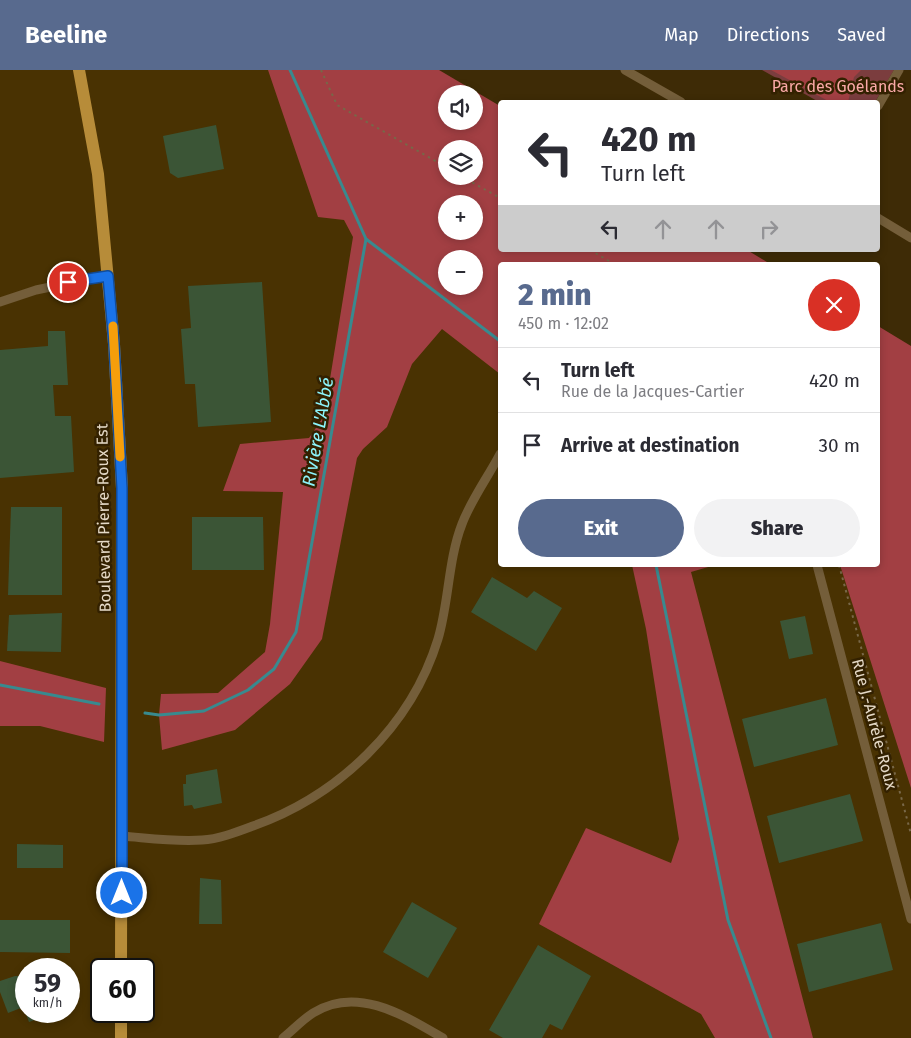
<!DOCTYPE html>
<html lang="en">
<head>
<meta charset="utf-8">
<style>
	:root { --surface:#fff; --page:#f2f2f3; --text:#2b2b33; --muted:#7c7c81; --line:#e1e1e2; --accent:#586a8e }
	body { margin:0; font-family:"Fira Sans",sans-serif; background:var(--page); color:var(--text); height:100vh; display:flex; flex-direction:column; font-size:19px; white-space:nowrap }
	* { box-sizing:border-box; margin:0 }
	p { font-size:16px; color:var(--muted) }
	.icon { flex:none; width:28px; height:28px; fill:none; stroke:currentColor; stroke-width:2; stroke-linecap:round; stroke-linejoin:round }
	.map { position:relative; flex:1; overflow:hidden }
	.sheet { position:absolute; left:498px; top:192px; width:382px; height:305px; display:flex; flex-direction:column; background:var(--surface); border-radius:5px; box-shadow:0 2px 8px #0003 }
	.sheet>* { flex:none }
	.top-card { position:absolute; left:498px; top:30px; width:382px; height:152px; border-radius:5px; box-shadow:0 2px 8px #0003; background:#fff; color:var(--text); overflow:hidden }
	.controls { position:absolute; left:438px; top:15px; display:grid; gap:10px }
	.controls a { display:grid; place-items:center; width:45px; height:45px; border-radius:50%; background:var(--surface); box-shadow:0 2px 8px #0003; font-size:25px }
	.speed { position:absolute; left:15px; top:888px; display:flex; gap:10px; font-size:25px; font-weight:700; text-align:center }
	.speed>* { display:grid; place-content:center; width:65px; height:65px; border-radius:50%; background:var(--surface); box-shadow:0 2px 8px #0003; line-height:1 }
	.speed small { font-size:12px; font-weight:400 }
	.speed .limit { border:2px solid #111; border-radius:8px; background:#fff; color:#111 }
	.pin { position:absolute; display:grid; place-items:center; width:42px; height:42px; color:#fff; margin:-21px; border:2px solid #fff; border-radius:50%; box-shadow:0 1px 5px #0007 }
	.me { position:absolute; width:55px; margin:-28px; rotate:0deg; stroke-linejoin:round; filter:drop-shadow(0 0 4px #0008) }
	.turn { display:flex; align-items:center; gap:18px; height:105px; padding:0 20px; font-size:22px }
	.turn .icon { width:65px; height:65px; stroke-width:2.5 }
	.turn b { display:block; font-size:35px; line-height:42px }
	.lanes { display:flex; align-items:center; height:48px; padding:0 20px; background:#0003; justify-content:center; gap:25px; direction:ltr }
	.lanes .off { opacity:.35 }
	.round { display:grid; place-items:center; flex:none; width:52px; height:52px; border-radius:26px; background:var(--page) }
	.overview { display:flex; align-items:center; justify-content:space-between; height:85px; padding:0 20px }
	h1 { font-size:30px; font-weight:800; line-height:38px; color:var(--accent) }
	.cta { display:flex; gap:10px; margin-top:auto; padding:10px 20px }
	.cta a { flex:1; height:58px; border-radius:30px; background:var(--accent); color:#fff; font-size:20px; font-weight:800; line-height:58px; text-align:center }
	.cta a+a { background:var(--page); color:var(--text) }
	ul { padding:0; list-style:none }
	li { display:flex; align-items:center; gap:15px; height:65px; padding:0 20px; border-top:1px solid var(--line) }
	li div { flex:1 }
	li b { display:block; font-size:19px }
	li em { font-style:normal }
	header { display:flex; align-items:center; gap:30px; box-sizing:border-box; height:70px; padding:0 25px; background:var(--accent); color:#fff }
	header strong { font-size:24px }
	nav { display:flex; gap:28px; margin-inline-start:auto; font-size:18px }
	.map>svg:first-child { display:block }
	.built { fill:#493202; fill-rule:evenodd }
	.green { fill:#7b3d3e }
	.forest { fill:#a23f43; fill-rule:evenodd }
	.lines { fill:none; stroke-linecap:round; stroke-linejoin:round }
	.stream { stroke:#388a8f; stroke-width:3 }
	.building { fill:#3b5536 }
	.path { stroke:#786748; stroke-width:2; stroke-dasharray:2.5 4; stroke-linecap:butt }
	.minor { stroke:#745e3a; stroke-width:9 }
	.primary { stroke:#b78c39; stroke-width:12 }
	.route-casing { stroke:#114b97; stroke-width:12 }
	.route { stroke:#1a73e8; stroke-width:9 }
	.slow { stroke:#f59e0b; stroke-width:9 }
	.labels { text-anchor:middle; stroke-width:5; stroke-linejoin:round; paint-order:stroke }
	.park-label { font-size:16px; fill:#fba9a7; stroke:#332100 }
	.street-label { font-size:16px; fill:#e5d9c6; stroke:#332100 }
	.water-label { font-size:18px; font-style:italic; fill:#8df5fb; stroke:#332100 }
</style>
</head>
<body>
<header>
<strong>Beeline</strong>
<nav><a>Map</a><a>Directions</a><a>Saved</a></nav>
</header>
<div class="map">
<svg width="911" height="968" viewBox="0 0 911 968">
	<rect width="100%" height="100%" fill="#3e2b06"/>
	<path class="built" d="M 0,0 L 296,0 L 446,106 L 474,106 L 500,180 L 500,495 L 878,495 L 911,355 L 911,968 L 0,968 ZM 446,134 L 474,134 L 474,161 L 446,161 ZM 446,189 L 474,189 L 474,216 L 446,216 ZM 26,899 L 69,899 L 69,941 L 26,941 ZM 101,899 L 144,899 L 144,941 L 101,941 Z"/>
	<polygon class="green" points="762,0 894,0 875,32 819,32"/>
	<g class="forest">
		<path d="M 268,0 L 439,0 L 500,36 L 500,180 L 747,180 L 772,195 L 500,195 L 500,304 L 442,259 L 412,294 L 387,357 L 363,379 L 357,388 L 322,569 L 290,614 L 235,660 L 162,680 L 159,645 L 161,624 L 218,623 L 265,582 L 270,554 L 283,422 L 223,421 L 240,374 L 309,368 L 324,346 L 353,167 L 344,150 L 318,147 ZM 446,24 L 474,24 L 474,51 L 446,51 ZM 446,79 L 474,79 L 474,106 L 446,106 ZM 446,134 L 474,134 L 474,161 L 446,161 ZM 446,189 L 474,189 L 474,216 L 446,216 Z"/>
		<polygon points="771,0 861,0 854,7 848,32 830,32"/>
		<polygon points="878,256 911,276 911,718 840,495 878,495"/>
		<polygon points="632,495 715,495 691,502 813,968 715,968 701,944 539,854 586,758 671,793 679,769 646,559"/>
		<polygon points="0,591 106,618 104,672 40,656 0,656"/>
	</g>
	<g class="lines">
		<g class="stream">
			<polyline points="366,169 500,271"/>
			<polyline points="656,495 728,850 771,968"/>
			<polyline points="0,615 99,634"/>
			<polyline points="145,643 159,645 204,641 248,620 274,599 296,562 366,169 290,0"/>
		</g>
	</g>
	<g class="building">
		<polygon points="216,55 224,99 178,108 170,103 163,66"/>
		<polygon points="262,212 271,352 198,357 195,314 185,314 181,259 191,258 188,216"/>
		<polygon points="48,261 65,261 68,315 53,315 55,346 71,346 74,402 0,408 0,280 48,276"/>
		<polygon points="11,437 62,437 62,525 8,525"/>
		<polygon points="192,447 263,447 264,500 192,500"/>
		<polygon points="492,507 527,528 534,521 562,538 536,581 471,542"/>
		<polygon points="62,543 61,582 7,581 9,545"/>
		<polygon points="805,546 813,584 789,589 780,551"/>
		<polygon points="826,628 838,675 754,697 742,649"/>
		<polygon points="217,699 222,733 194,739 192,735 184,736 183,714 186,714 186,705"/>
		<polygon points="850,724 863,771 779,793 767,746"/>
		<polygon points="17,774 63,775 63,798 17,798"/>
		<polygon points="200,808 221,810 222,854 199,854"/>
		<polygon points="412,832 457,858 428,908 383,882"/>
		<polygon points="0,850 70,850 70,883 0,882"/>
		<polygon points="881,853 893,900 809,922 797,874"/>
		<polygon points="538,875 591,906 562,960 550,954 542,968 503,968 489,960"/>
		<polygon points="15,906 26,906 26,936 8,943 0,922 0,911"/>
		<polygon points="25,941 57,941 57,942 29,952"/>
	</g>
	<g class="lines">
		<g class="path">
			<polyline points="321,0 337,35 446,97"/>
			<polyline points="461,106 500,128"/>
			<polyline points="590,180 616,195"/>
			<polyline points="839,495 911,764"/>
		</g>
		<g class="minor">
			<polyline points="625,0 681,32"/>
			<polyline points="878,36 899,0"/>
			<polyline points="878,148 911,168"/>
			<polyline points="0,232 36,220 108,205"/>
			<polyline points="817,495 911,849"/>
			<path d="M 122,766 C 148,768 175,772 202,770 C 219,769 237,762 253,756 C 338,726 411,657 438,569 C 449,532 448,490 462,454 C 471,430 488,407 500,384"/>
			<path d="M 283,968 C 293,960 302,950 313,943 C 357,915 405,946 443,968"/>
		</g>
		<g class="primary">
			<polyline points="79,0 98,104 114,274 122,419 121,899"/>
			<polyline points="121,968 121,941"/>
		</g>
	</g>
	<g class="lines">
		<defs>
			<polyline id="route" points="68,212 108,206 114,274 122,418 122,823"/>
		</defs>
		<use href="#route" class="route-casing"/>
		<use href="#route" class="route"/>
		<polyline class="slow" points="113,256 120,387"/>
	</g>
	<g class="labels">
		<g class="park-label">
			<text x="838" y="22">Parc des Goélands</text>
		</g>
		<g class="street-label">
			<text transform="translate(103 448) rotate(-91)" y="6">Boulevard Pierre-Roux Est</text>
			<text transform="translate(875 654) rotate(75)" y="6">Rue J.-Aurèle-Roux</text>
		</g>
		<g class="water-label">
			<text transform="translate(318 362) rotate(-80)" y="6">Rivière L'Abbé</text>
		</g>
	</g>
</svg>
<div class="controls">
<a><svg class="icon" aria-label="sound" viewBox="0 0 24 24"><path d="M4 9h4l5-4v14l-5-4H4zM17 9q2 3 0 6"/></svg></a>
<a><svg class="icon" aria-label="layers" viewBox="0 0 24 24"><path d="M12 4l9 5-9 5-9-5zM3 14l9 5 9-5"/></svg></a>
<a>+</a>
<a>−</a>
</div>
<div class="speed"><div>59<small>km/h</small></div><div class="limit">60</div></div>
<div class="pin" style="left:68px;top:212px;background:#d93025"><svg class="icon" aria-label="arrive" viewBox="0 0 24 24"><path d="M6 21V4h12l-3 4 3 4H6"/></svg></div>
<svg class="me" style="left:122px;top:823px" viewBox="-20 -20 40 40"><circle r="17" fill="#1a73e8" stroke="#fff" stroke-width="3"/><path d="M0-11L8 9 0 5-8 9z" fill="#fff"/></svg>
<div class="top-card">
<div class="turn"><svg class="icon" aria-label="left" viewBox="0 0 24 24"><path d="M17 20v-9H6M10 6l-5 5 5 5"/></svg><div><b>420 m</b>Turn left</div></div>
<div class="lanes"><svg class="icon" aria-label="left" viewBox="0 0 24 24"><path d="M17 20v-9H6M10 6l-5 5 5 5"/></svg><svg class="icon off" aria-label="ahead" viewBox="0 0 24 24"><path d="M12 20V5M6 11l6-6 6 6"/></svg><svg class="icon off" aria-label="ahead" viewBox="0 0 24 24"><path d="M12 20V5M6 11l6-6 6 6"/></svg><svg class="icon off" aria-label="right" viewBox="0 0 24 24"><path d="M7 20v-9h11M14 6l5 5-5 5"/></svg></div>
</div>
<section class="sheet">
<div class="overview"><div><h1>2 min</h1><p>450 m · 12:02</p></div><a class="round" style="background:#d93025;color:#fff"><svg class="icon" aria-label="close" viewBox="0 0 24 24"><path d="M6 6l12 12M18 6L6 18"/></svg></a></div>
<ul>
<li><svg class="icon" aria-label="left" viewBox="0 0 24 24"><path d="M17 20v-9H6M10 6l-5 5 5 5"/></svg><div><b>Turn left</b><p>Rue de la Jacques-Cartier</p></div><em>420 m</em></li>
<li><svg class="icon" aria-label="arrive" viewBox="0 0 24 24"><path d="M6 21V4h12l-3 4 3 4H6"/></svg><div><b>Arrive at destination</b></div><em>30 m</em></li>
</ul>
<div class="cta"><a>Exit</a><a>Share</a></div>
</section>
</div>
</body>
</html>
